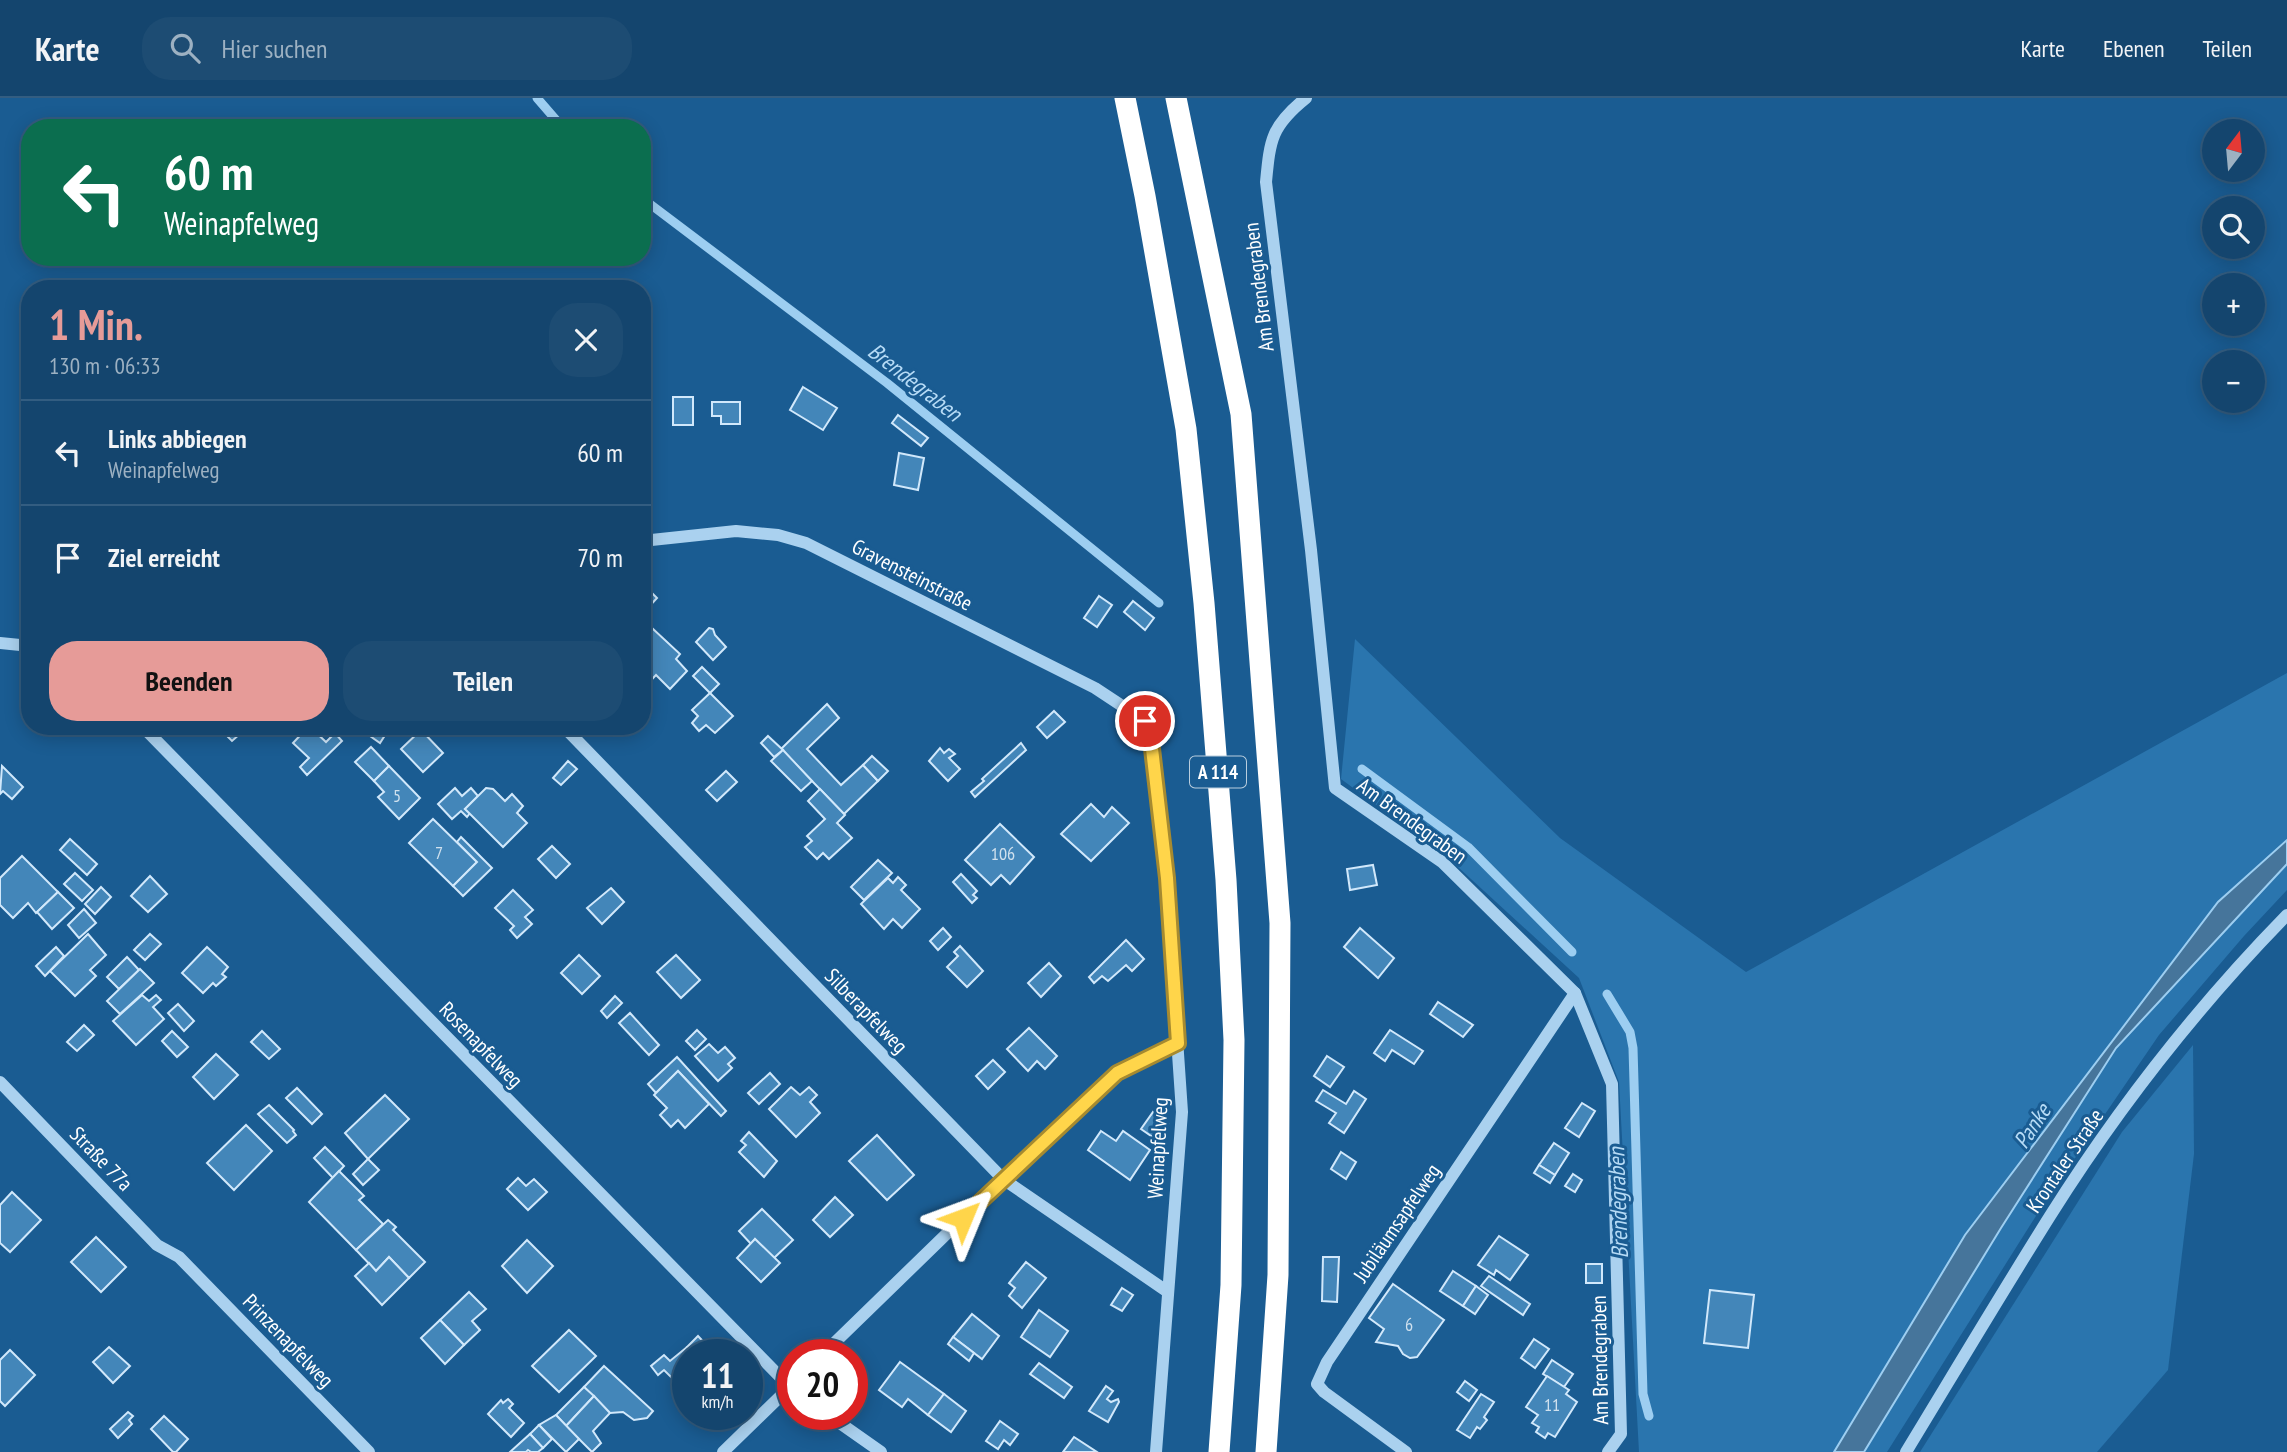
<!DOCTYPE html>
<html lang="de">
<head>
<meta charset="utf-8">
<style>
	:root { --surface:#14456e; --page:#1d4c73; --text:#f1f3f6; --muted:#9db1c2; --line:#335d81; --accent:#e69b98 }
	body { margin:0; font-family:"PT Sans Narrow",sans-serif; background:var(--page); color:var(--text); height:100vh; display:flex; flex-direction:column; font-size:26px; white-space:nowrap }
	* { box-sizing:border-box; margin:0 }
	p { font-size:23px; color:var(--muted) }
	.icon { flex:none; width:38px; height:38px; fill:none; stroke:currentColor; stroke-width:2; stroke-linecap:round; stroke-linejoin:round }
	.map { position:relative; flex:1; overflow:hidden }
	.details { position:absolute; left:21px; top:182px; width:630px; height:455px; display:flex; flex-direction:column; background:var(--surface); border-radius:28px; box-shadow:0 4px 18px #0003,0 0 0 2px var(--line) }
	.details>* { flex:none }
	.top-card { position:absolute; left:21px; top:21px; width:630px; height:147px; border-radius:28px; box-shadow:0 4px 18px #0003,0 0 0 2px var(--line); background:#0b6e4f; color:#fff; overflow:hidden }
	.needle { width:46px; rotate:16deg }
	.fabs { position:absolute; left:2202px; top:21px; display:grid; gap:14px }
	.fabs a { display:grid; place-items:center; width:63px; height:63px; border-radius:50%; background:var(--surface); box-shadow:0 4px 18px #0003,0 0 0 2px var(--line); font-size:35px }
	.speed { position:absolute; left:672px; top:1241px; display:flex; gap:14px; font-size:35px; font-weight:700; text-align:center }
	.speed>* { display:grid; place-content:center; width:91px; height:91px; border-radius:50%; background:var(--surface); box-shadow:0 4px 18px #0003,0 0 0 2px var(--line); line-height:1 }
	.speed small { font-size:18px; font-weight:400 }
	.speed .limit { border:10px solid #d22; background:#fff; color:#111 }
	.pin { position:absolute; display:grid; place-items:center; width:60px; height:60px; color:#fff; margin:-30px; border:4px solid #fff; border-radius:50%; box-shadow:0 2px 7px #0007 }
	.me { position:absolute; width:77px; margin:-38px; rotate:46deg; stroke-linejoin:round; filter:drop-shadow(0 0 5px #0008) }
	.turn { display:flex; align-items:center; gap:24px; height:147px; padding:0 28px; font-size:32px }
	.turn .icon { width:91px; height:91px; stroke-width:2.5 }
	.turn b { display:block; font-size:49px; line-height:60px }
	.round { display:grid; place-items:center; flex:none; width:74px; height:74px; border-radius:28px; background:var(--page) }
	.head { display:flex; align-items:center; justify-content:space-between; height:119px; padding:0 28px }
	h1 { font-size:42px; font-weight:700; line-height:52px; color:var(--accent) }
	.action { display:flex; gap:14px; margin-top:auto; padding:14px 28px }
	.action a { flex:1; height:80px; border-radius:28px; background:var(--accent); color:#111; font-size:28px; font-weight:700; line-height:80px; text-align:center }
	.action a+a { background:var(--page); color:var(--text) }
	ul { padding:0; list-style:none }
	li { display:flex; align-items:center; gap:21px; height:105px; padding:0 28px; border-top:2px solid var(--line) }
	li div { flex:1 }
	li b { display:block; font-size:26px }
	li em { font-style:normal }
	header { display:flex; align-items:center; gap:42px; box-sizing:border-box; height:98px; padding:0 35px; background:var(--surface); border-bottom:2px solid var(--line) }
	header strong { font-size:33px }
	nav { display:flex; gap:38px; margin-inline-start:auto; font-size:24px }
	.search { width:490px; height:63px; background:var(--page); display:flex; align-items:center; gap:18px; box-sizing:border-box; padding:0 24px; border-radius:28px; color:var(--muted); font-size:26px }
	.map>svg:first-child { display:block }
	.green { fill:#2a75ae }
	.water { fill:#46759b; stroke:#9dcef1; stroke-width:2 }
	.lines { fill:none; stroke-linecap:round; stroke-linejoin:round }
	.stream { stroke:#9dcef1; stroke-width:9 }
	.building { fill:#4386b9; stroke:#d1e8fb; stroke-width:2 }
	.minor { stroke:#aad1ef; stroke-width:12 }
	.highway { stroke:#fff; stroke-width:21 }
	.route-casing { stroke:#a68a30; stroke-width:18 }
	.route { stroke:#ffd54a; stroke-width:12 }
	.labels { text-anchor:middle; stroke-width:6; stroke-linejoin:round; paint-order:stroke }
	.number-label { font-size:18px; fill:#d0e1ee }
	.shield { fill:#1a5c92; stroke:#bacede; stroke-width:2 }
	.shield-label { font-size:19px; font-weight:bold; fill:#fff }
	.street-label { font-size:21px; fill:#fff; stroke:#1a5c92 }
	.water-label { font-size:23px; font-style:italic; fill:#b6dbf6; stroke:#1a5c92 }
</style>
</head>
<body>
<header>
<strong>Karte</strong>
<div class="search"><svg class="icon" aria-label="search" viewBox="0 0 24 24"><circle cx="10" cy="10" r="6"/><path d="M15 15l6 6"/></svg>Hier suchen</div>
<nav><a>Karte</a><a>Ebenen</a><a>Teilen</a></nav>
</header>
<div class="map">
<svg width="2287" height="1354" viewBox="0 0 2287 1354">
	<rect width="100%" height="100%" fill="#1a5c92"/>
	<g class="green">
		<polygon points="1355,541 1560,740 1746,874 2287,575 2287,742 2218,804 1965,1137 1834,1354 1639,1354 1619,984 1579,880 1447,759 1341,681"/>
		<polygon points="2287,766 2287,792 2244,838 2159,937 2041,1110 1887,1354 1864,1354 2001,1130 2116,950"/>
		<polygon points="2193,947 2194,1056 2168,1272 2097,1354 1920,1354 2122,1034"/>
	</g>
	<polygon class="water" points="2287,742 2287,766 2116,950 2001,1130 1864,1354 1834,1354 1965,1137 2218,804"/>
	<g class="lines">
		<g class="stream">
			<polyline points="537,0 563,30"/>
			<polyline points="642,100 887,285 1159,505"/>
			<polyline points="1362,671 1468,749 1572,854"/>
			<polyline points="1607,896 1630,934 1633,950 1643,1296 1649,1318"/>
		</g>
	</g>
	<g class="building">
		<polygon points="803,289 837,310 823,332 790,312"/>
		<rect x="673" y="299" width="20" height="28"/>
		<polygon points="712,304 740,304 740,326 721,326 721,318 712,318"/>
		<polygon points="898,317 928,340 921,348 892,325"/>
		<polygon points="899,355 924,360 918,392 894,387"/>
		<polygon points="642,485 657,500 647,511 642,508"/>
		<polygon points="1099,498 1112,507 1097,529 1084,520"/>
		<polygon points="1133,503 1154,520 1145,532 1124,514"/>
		<polygon points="652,530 680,556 676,561 687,573 670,591 656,577 642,592 642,540"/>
		<polygon points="709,530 713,531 715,537 726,549 713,562 696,544"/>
		<polygon points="702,569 719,586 710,595 693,578"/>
		<polygon points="710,595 733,618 715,635 706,627 699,633 692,625 698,618 692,612"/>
		<polygon points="827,606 839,620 807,651 841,687 863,667 878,683 844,716 781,651"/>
		<polygon points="1054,613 1065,624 1047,640 1037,629"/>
		<polygon points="217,628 249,628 232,643"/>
		<polygon points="309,628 326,644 335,635 342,643 307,677 300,669 309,660 293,645"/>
		<polygon points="376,628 391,628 380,645 370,638"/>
		<polygon points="421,632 443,655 423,674 401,651"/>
		<polygon points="768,638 783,652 774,659 761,645"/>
		<polygon points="1021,645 1026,652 975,699 971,694 984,683 982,681"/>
		<polygon points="371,649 389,668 374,683 355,664"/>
		<polygon points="940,650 944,655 949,651 955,656 949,660 960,671 948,683 929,663"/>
		<polygon points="783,652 812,683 801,693 771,663"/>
		<polygon points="872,658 888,673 878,683 863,667"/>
		<polygon points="568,663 577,671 561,687 553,680"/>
		<polygon points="2,668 23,689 12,701 3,693 0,696"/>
		<polygon points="389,668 420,700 399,721 378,699 384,694 374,683"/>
		<polygon points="726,673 737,684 717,703 706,692"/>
		<polygon points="455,690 462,698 471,690 478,698 465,711 470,715 467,719 461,713 452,721 438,706"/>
		<polygon points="486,690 493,691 505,703 512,696 523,708 517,715 527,725 503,749 465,711"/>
		<polygon points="820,691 845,717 837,725 852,740 829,761 823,755 817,761 805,749 812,743 807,738 825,721 808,703"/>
		<polygon points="1091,706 1104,719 1112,709 1129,725 1091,763 1061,736"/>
		<polygon points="433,721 477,764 453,788 409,745"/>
		<polygon points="1000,726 1034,759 1010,786 1001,777 991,787 965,762"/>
		<polygon points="461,739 492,770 463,798 453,788 477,764 457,744"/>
		<polygon points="70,741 97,766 87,777 60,752"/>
		<polygon points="552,748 570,766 556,780 538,761"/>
		<polygon points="22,758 58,794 36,815 28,805 13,820 0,807 0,780"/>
		<polygon points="878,762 892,775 864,802 851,789"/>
		<polygon points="1373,767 1377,787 1350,792 1347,771"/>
		<polygon points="75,775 93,792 82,803 64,786"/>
		<polygon points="961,776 977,793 973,797 977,800 972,805 953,784"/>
		<polygon points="150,778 167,796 148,814 131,798"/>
		<polygon points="898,779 906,787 901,792 920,811 902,830 893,821 884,831 861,806 888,780 893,785"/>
		<polygon points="101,789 111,799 95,816 85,806"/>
		<polygon points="611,790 624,804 602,826 587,810"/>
		<polygon points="513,792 533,812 525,819 532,826 517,840 510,832 514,828 495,810"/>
		<polygon points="58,794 74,810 52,831 37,814"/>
		<polygon points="84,811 96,825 79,840 68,827"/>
		<polygon points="943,830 951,839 938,852 930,843"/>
		<polygon points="1360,830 1394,860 1378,880 1344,849"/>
		<polygon points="88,836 106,857 90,872 96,878 75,898 50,873"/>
		<polygon points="150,836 161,846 145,862 134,852"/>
		<polygon points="1126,842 1144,861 1132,873 1126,867 1108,883 1102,878 1094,885 1089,879"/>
		<polygon points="960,848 983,873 967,889 947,869 958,858 954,854"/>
		<polygon points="56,849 64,858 45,878 36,868"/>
		<polygon points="207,849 228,869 222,876 226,879 216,888 213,885 203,895 182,875"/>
		<polygon points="579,857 600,878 582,896 561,875"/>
		<polygon points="676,857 700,882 681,900 657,874"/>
		<polygon points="127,859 139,872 119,891 107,879"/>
		<polygon points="1049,865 1061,878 1041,899 1028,885"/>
		<polygon points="140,871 154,885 120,916 107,903"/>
		<polygon points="142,897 149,903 156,897 161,902 153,909 164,921 136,947 113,923"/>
		<polygon points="615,898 622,905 607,920 601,913"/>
		<polygon points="1438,904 1473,927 1463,939 1430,916"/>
		<polygon points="178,906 194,923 184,933 168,915"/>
		<polygon points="630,915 659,947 649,957 619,925"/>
		<polygon points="84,927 94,937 77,953 67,944"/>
		<polygon points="1029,930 1057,958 1045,971 1037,963 1028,973 1007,951"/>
		<polygon points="697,932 706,941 695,952 686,943"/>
		<polygon points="1390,932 1423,953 1414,966 1392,952 1385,963 1374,955"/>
		<polygon points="172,933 188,949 177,959 162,943"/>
		<polygon points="262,933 280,951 269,961 251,944"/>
		<polygon points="709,946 718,955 725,949 735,960 728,966 732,970 718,983 695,958"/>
		<polygon points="216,956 238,977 214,1001 193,979"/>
		<polygon points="1327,958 1344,969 1330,989 1314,978"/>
		<polygon points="677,959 726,1013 721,1018 678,973 656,995 648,986"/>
		<polygon points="993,962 1005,974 988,991 976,978"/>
		<polygon points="678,973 709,1006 685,1030 678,1022 671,1029 660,1017 667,1010 654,997"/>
		<polygon points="770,975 780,986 759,1006 748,995"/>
		<polygon points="791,989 800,997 809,989 817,997 810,1004 820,1015 796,1039 769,1011"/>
		<polygon points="297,990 322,1016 312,1026 286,1000"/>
		<polygon points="1323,992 1346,1006 1354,993 1366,1001 1344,1035 1329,1025 1336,1015 1316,1003"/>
		<polygon points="385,997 409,1021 368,1061 345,1035"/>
		<polygon points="1582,1005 1595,1013 1579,1039 1565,1030"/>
		<polygon points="269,1007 294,1032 293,1033 296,1037 287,1045 258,1016"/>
		<polygon points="1153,1014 1168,1026 1157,1042 1141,1031"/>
		<polygon points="246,1027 272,1053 234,1092 207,1065"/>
		<polygon points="1101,1033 1116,1043 1123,1033 1150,1052 1130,1082 1088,1052"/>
		<polygon points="749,1034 777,1063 764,1079 739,1054 746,1047 741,1043"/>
		<polygon points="877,1037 914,1077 887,1102 849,1063"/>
		<polygon points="1554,1045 1569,1055 1555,1077 1539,1067"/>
		<polygon points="325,1049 344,1068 333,1080 314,1060"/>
		<polygon points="1341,1054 1356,1064 1346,1081 1331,1071"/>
		<polygon points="368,1061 379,1072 363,1087 353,1076"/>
		<polygon points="1539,1067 1555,1077 1550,1085 1534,1075"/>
		<polygon points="339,1073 364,1098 359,1102 383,1126 356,1152 309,1104"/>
		<polygon points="1573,1076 1582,1082 1575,1094 1565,1088"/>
		<polygon points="518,1080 526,1088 534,1081 547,1094 528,1112 507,1091"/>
		<polygon points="12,1094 41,1122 10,1154 0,1145 0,1107"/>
		<polygon points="835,1099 853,1117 830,1139 813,1122"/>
		<polygon points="762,1111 793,1142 774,1160 755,1141 751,1146 739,1133"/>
		<polygon points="388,1122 396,1129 393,1132 425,1164 409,1180 389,1159 376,1173 356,1152"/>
		<polygon points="1499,1138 1528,1157 1510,1182 1496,1172 1494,1177 1478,1167"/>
		<polygon points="96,1139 126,1169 101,1194 71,1164"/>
		<polygon points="755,1141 780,1165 761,1184 737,1160"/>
		<polygon points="527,1142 553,1168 527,1195 502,1168"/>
		<polygon points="389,1159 409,1180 382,1207 355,1178 369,1165 376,1173"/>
		<polygon points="1323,1159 1339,1159 1337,1204 1322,1203"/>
		<polygon points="1026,1164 1046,1180 1022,1210 1009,1198 1015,1190 1009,1185"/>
		<rect x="1586" y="1166" width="16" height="19"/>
		<polygon points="1453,1173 1476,1188 1463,1208 1440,1193"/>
		<polygon points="1489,1178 1530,1206 1523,1217 1481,1188"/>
		<polygon points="1393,1186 1444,1222 1417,1259 1410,1260 1403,1256 1398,1248 1376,1244 1384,1231 1369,1220"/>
		<polygon points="1476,1188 1488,1197 1475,1216 1463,1208"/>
		<polygon points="1122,1190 1133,1197 1122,1213 1111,1207"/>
		<polygon points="1710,1192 1754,1197 1748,1250 1704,1245"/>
		<polygon points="469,1194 486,1211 472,1223 480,1232 464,1247 440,1222"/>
		<polygon points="1039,1212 1068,1233 1050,1259 1021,1239"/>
		<polygon points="972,1216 999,1238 982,1261 953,1239"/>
		<polygon points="440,1222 464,1247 445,1266 421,1240"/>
		<polygon points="569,1232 596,1258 559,1294 532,1268"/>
		<polygon points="698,1238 715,1256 694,1256 687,1249"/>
		<polygon points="953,1239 974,1255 969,1263 948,1246"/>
		<polygon points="1534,1241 1549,1251 1535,1270 1521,1260"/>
		<polygon points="109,1249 130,1268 113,1285 93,1264"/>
		<polygon points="687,1249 694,1256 688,1256 688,1287 683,1291 664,1272 658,1277 651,1268 664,1257 670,1263"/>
		<polygon points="10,1252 35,1277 5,1308 0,1303 0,1262"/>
		<polygon points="1552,1262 1573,1276 1564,1289 1543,1276"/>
		<polygon points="900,1264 944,1296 928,1317 908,1301 902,1309 879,1292"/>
		<polygon points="1039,1265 1072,1289 1064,1300 1030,1276"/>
		<polygon points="604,1268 653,1313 647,1320 634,1322 623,1314 610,1315 584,1289"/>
		<polygon points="1547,1278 1569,1292 1566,1296 1577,1304 1555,1339 1548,1335 1545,1340 1536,1334 1539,1329 1532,1325 1538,1317 1526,1309"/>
		<polygon points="1465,1283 1477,1292 1469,1303 1457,1294"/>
		<polygon points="1106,1288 1113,1293 1107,1301 1111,1304 1118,1301 1119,1304 1108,1324 1089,1313"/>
		<polygon points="584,1289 594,1298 566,1328 556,1317"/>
		<polygon points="944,1296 966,1313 951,1334 928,1317"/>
		<polygon points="1481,1296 1494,1304 1484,1319 1487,1322 1480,1331 1477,1329 1470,1340 1457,1332"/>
		<polygon points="594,1298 610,1315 593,1333 601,1345 592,1354 566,1328"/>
		<polygon points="508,1301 513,1306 509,1310 524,1325 511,1339 488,1316 501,1302 503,1305"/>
		<polygon points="128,1314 133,1318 129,1322 132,1326 118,1340 110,1331"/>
		<polygon points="556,1317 579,1341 566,1354 539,1327"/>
		<polygon points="164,1318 188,1341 176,1354 173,1354 151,1331"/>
		<polygon points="1000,1323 1018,1336 1010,1347 1004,1342 998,1351 986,1343"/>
		<polygon points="539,1327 552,1341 543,1350 530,1336"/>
		<polygon points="530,1336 543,1350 538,1354 531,1354 528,1352 526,1354 510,1354"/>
		<polygon points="1074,1339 1097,1354 1063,1354"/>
	</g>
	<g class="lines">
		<g class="minor">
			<path d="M 1306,0 C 1271,28 1270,42 1266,84 L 1311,452 L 1335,690 L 1442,764 L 1575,895 L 1612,986 L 1621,1336 L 1608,1354"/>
			<polyline points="642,443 736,433 778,437 806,445 1095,590 1145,623 1151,642 1166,780 1182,1014 1156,1354"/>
			<polyline points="0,545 30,548"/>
			<polyline points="142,628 793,1292"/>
			<polyline points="563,628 1003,1081 1168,1194"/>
			<polyline points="0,984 157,1147 179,1159 369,1354"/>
			<polyline points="823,1256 1003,1081 1117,975 1178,945"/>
			<polyline points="827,1316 881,1354"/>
			<polyline points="723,1354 793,1286"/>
			<polyline points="1406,1354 1324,1294 1317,1286 1327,1264 1575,895"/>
			<path d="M 1906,1354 C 1954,1275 2001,1196 2050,1118 C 2118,1010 2198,908 2287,817"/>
		</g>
		<g class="highway">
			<polyline points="1125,0 1145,98 1186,331 1204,505 1226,782 1234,942 1231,1187 1219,1354"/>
			<polyline points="1176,0 1241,316 1280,825 1278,1177 1266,1354"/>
		</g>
	</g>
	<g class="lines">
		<defs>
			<polyline id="route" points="963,1120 1117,975 1178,945 1167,780 1151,642 1145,623"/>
		</defs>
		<use href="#route" class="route-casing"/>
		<use href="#route" class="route"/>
	</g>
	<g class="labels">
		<g class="number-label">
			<text x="397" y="704">5</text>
			<text x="439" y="761">7</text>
			<text x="1003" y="762">106</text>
			<text x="1409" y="1233">6</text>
			<text x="1552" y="1313">11</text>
		</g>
		<rect class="shield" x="1190" y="658.5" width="56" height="31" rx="5"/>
		<g class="shield-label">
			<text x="1218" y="681">A 114</text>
		</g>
		<g class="street-label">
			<text transform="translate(1259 189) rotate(-97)" y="7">Am Brendegraben</text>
			<text transform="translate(912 477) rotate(27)" y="7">Gravensteinstraße</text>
			<text transform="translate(1412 723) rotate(36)" y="7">Am Brendegraben</text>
			<text transform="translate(866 913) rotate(46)" y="7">Silberapfelweg</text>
			<text transform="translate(481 947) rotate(46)" y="7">Rosenapfelweg</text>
			<text transform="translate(1158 1050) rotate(-87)" y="7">Weinapfelweg</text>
			<text transform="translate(101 1061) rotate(46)" y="7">Straße 77a</text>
			<text transform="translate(2065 1063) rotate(-56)" y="7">Krontaler Straße</text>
			<text transform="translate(1397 1125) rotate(-56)" y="7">Jubiläumsapfelweg</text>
			<text transform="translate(288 1243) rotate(46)" y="7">Prinzenapfelweg</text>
			<text transform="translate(1600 1262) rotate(-91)" y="7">Am Brendegraben</text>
		</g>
		<g class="water-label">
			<text transform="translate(915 284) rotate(38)" y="8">Brendegraben</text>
			<text transform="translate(2032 1028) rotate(-57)" y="8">Panke</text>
			<text transform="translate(1618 1105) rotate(-92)" y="8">Brendegraben</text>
		</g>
	</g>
</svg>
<div class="fabs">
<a><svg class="needle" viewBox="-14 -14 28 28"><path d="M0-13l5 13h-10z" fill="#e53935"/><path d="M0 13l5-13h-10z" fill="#9db1c2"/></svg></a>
<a><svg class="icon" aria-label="search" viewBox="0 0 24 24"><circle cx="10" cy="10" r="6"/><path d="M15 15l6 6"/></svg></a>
<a>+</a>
<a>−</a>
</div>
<div class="speed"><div>11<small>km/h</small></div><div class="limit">20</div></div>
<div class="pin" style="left:1145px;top:623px;background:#d93025"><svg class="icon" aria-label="arrive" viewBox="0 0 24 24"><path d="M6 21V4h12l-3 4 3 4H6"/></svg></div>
<svg class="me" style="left:963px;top:1120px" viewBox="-20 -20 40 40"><path d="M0-17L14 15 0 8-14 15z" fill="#ffd54a" stroke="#fff" stroke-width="4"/></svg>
<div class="top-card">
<div class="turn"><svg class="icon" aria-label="left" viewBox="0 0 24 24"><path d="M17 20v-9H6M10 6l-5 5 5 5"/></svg><div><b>60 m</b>Weinapfelweg</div></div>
</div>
<section class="details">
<div class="head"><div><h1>1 Min.</h1><p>130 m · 06:33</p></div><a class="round"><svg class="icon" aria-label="close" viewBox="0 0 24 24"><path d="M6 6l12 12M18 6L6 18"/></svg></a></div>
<ul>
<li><svg class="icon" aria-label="left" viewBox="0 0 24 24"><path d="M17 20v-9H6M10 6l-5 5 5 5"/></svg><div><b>Links abbiegen</b><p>Weinapfelweg</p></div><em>60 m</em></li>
<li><svg class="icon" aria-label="arrive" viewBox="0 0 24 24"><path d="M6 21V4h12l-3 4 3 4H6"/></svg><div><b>Ziel erreicht</b></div><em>70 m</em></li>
</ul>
<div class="action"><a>Beenden</a><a>Teilen</a></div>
</section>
</div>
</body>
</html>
